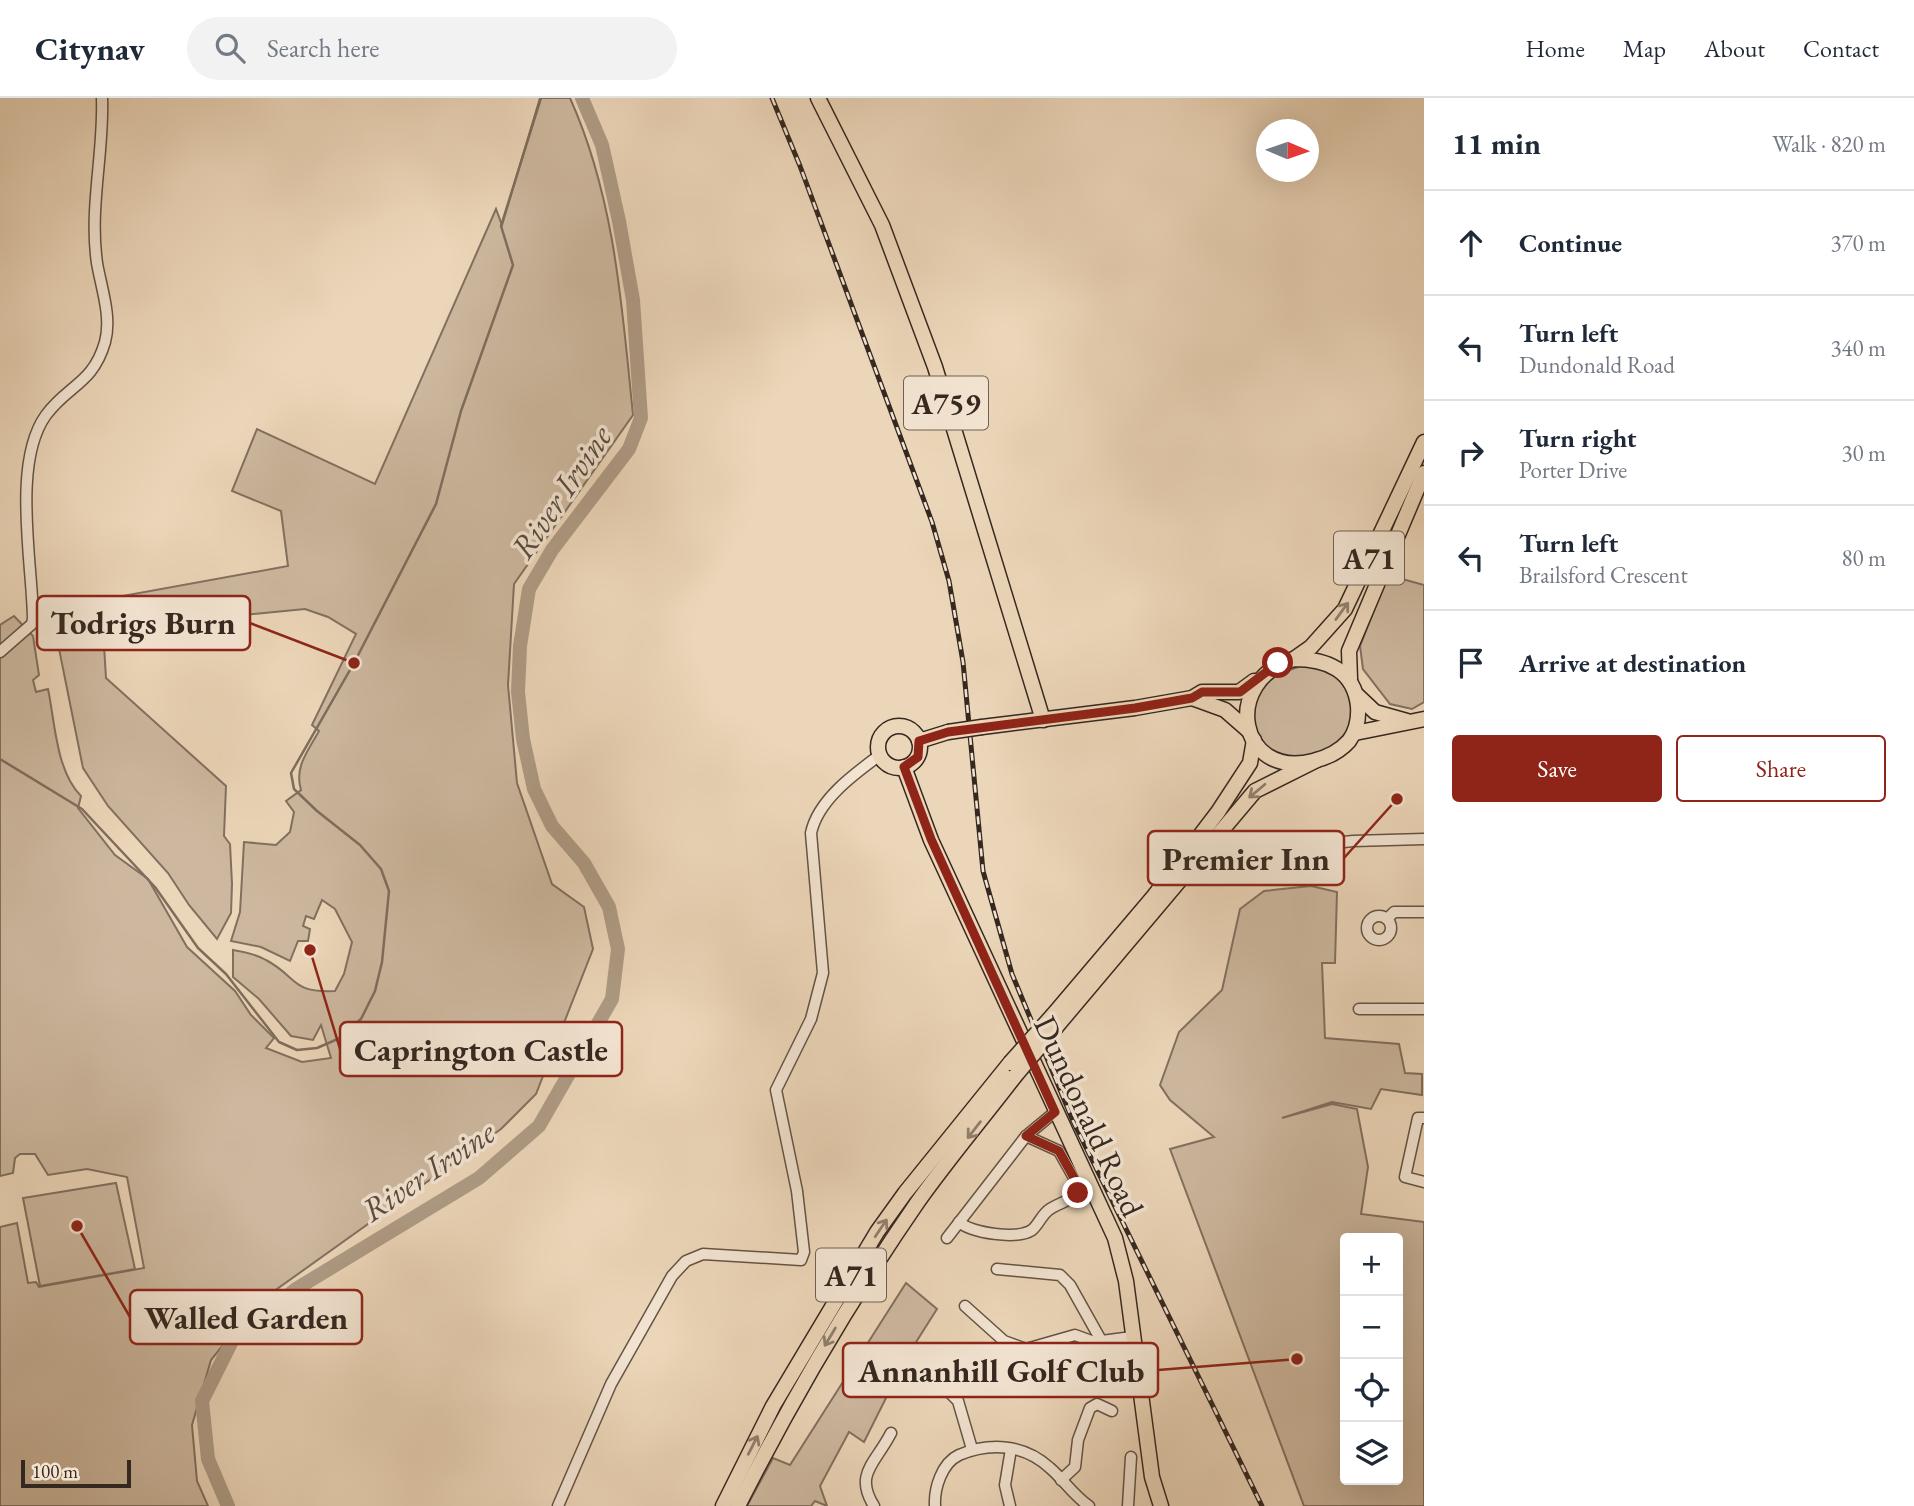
<!DOCTYPE html>
<meta charset="utf-8">
<style>
:root{--surface:#fff;--page:#f2f2f3;--text:#1f2937;--muted:#747a83;--line:#e0e1e3;--accent:#8f2418}
body{margin:0;font-family:"EB Garamond",serif;background:var(--page);color:var(--text)}
.controls{position:absolute;right:21px;bottom:21px;display:grid;overflow:hidden;border-radius:7px;box-shadow:0 7px 28px #0002}
.controls button{width:63px;height:63px;display:grid;place-items:center;padding:0;border:0;border-bottom:2px solid var(--line);background:var(--surface);color:var(--text);font:35px sans-serif}
.compass{position:absolute;left:1256px;top:21px;width:63px;height:63px;border-radius:50%;background:var(--surface);box-shadow:0 7px 28px #0002;rotate:92deg}
.scale{position:absolute;left:21px;bottom:18px;width:110px;box-sizing:border-box;padding-left:7px;border:4px solid #352820;border-top:0;font-size:19px;line-height:24px;white-space:nowrap;color:#352820;-webkit-text-stroke:5px #f3e4d2;paint-order:stroke}
.stop{position:absolute;width:21px;height:21px;margin:-16px;border:5px solid #8f2418;border-radius:50%;background:#fff}
.stop.end{background:#8f2418;border-color:#fff;box-shadow:0 2px 7px #0008}
.list{margin:0;padding:0;list-style:none}
h2{display:flex;justify-content:space-between;align-items:center;height:91px;margin:0;padding:0 28px;font-size:30px}
h2 small{font-size:23px;font-weight:400;color:var(--muted)}
.list li{display:grid;grid-template-columns:46px 1fr auto;gap:21px;align-items:center;box-sizing:border-box;height:105px;padding:0 28px;border-top:2px solid var(--line)}
.list b{display:block;font-size:26px;white-space:nowrap}
.list p{margin:0;font-size:23px;white-space:nowrap;color:var(--muted)}
.list em{font-size:23px;font-style:normal;color:var(--muted)}
.actions{display:flex;gap:14px;padding:21px 28px}
.actions a{flex:1;padding:16px 0;border:2px solid var(--accent);border-radius:7px;text-align:center;font-size:24px;color:var(--accent)}
.actions .main{background:var(--accent);color:#fff}
.icon{flex:none;width:38px;height:38px;fill:none;stroke:currentColor;stroke-width:2;stroke-linecap:round;stroke-linejoin:round}
.map{position:relative;flex:none;width:1424px;height:1408px;overflow:hidden}
header{display:flex;align-items:center;gap:42px;box-sizing:border-box;height:98px;padding:0 35px;background:var(--surface);border-bottom:2px solid var(--line)}
header strong{font-size:33px}
nav{display:flex;gap:38px;margin-inline-start:auto;font-size:24px}
.search{width:490px;height:63px;background:var(--page);display:flex;align-items:center;gap:18px;box-sizing:border-box;padding:0 24px;border-radius:38px;color:var(--muted);font-size:26px}
main{display:flex}
aside{flex:1;background:var(--surface)}
.map>svg:first-child{display:block}
.green{fill:#cdb89f;stroke:#817060;stroke-width:2;fill-rule:evenodd}
.lines{fill:none;stroke-linecap:round;stroke-linejoin:round}
.stream{stroke:#7e6d5d;stroke-width:2.5}
.river{stroke:#ae9b85;stroke-width:14}
.minor-casing{stroke:#635446;stroke-width:13}
.major-casing{stroke:#352820;stroke-width:17}
.minor{stroke:#f3e4d2;stroke-width:10}
.major{stroke:#ecd6b9;stroke-width:14}
.rail-casing{stroke:#352820;stroke-width:5}
.rail{stroke:#f3e4d2;stroke-width:2.5;stroke-dasharray:8;stroke-linecap:butt}
.major-bridge-casing{stroke:#352820;stroke-width:17;stroke-linecap:butt}
.major-bridge{stroke:#ecd6b9;stroke-width:14}
.oneway{stroke:#907f6c}
.route{stroke:#8f2418;stroke-width:9}
.labels{text-anchor:middle;dominant-baseline:central;stroke-width:7;stroke-linejoin:round;paint-order:stroke}
.shield{fill:#f3e4d2;stroke:#6e6055;stroke-width:2}
.shield-label{font-size:30px;font-weight:bold;fill:#352820}
.street-label{font-size:32px;fill:#352820;stroke:#f3e4d2}
.water-label{font-size:33px;font-style:italic;fill:#594a3e;stroke:#f3e4d2}
.leader{fill:none;stroke:#8f2418;stroke-width:2.5}
.callout-dot{fill:#8f2418;stroke:#f3e4d2;stroke-width:2.5}
.callout{fill:#f3e4d2;stroke:#8f2418;stroke-width:2.5}
.callout-label{font-size:33px;text-anchor:middle;font-weight:bold;fill:#352820}
</style>
<header>
<strong>Citynav</strong>
<div class="search"><svg class="icon" aria-label="search" viewBox="0 0 24 24"><circle cx="10" cy="10" r="6"/><path d="M15 15l6 6"/></svg>Search here</div>
<nav><a>Home</a><a>Map</a><a>About</a><a>Contact</a></nav>
</header>
<main>
<div class="map">
<svg width="1424" height="1408" viewBox="0 0 1424 1408">
<rect width="100%" height="100%" fill="#ecd6b9"/>
<filter id="stains"><feTurbulence type="fractalNoise" baseFrequency=".00286" numOctaves="4"/><feColorMatrix values="0 0 0 0 .2 0 0 0 0 .09 0 0 0 0 .02 0 0 0 .5 -.17"/></filter>
<radialGradient id="worn" r=".72"><stop offset=".6" stop-color="#630" stop-opacity="0"/><stop offset="1" stop-color="#630" stop-opacity=".3"/></radialGradient>
<g class="green">
<path d="M540,0H570C615,100 622,209 633,317L514,486L508,587L517,685L552,786L584,809L593,851L536,996L501,1031L256,1206L211,1262L192,1327L197,1383L208,1408H0V1129L17,1125L28,1185L36,1184L39,1189L144,1170L127,1079L87,1071L48,1077L35,1056H20L15,1060L13,1075L0,1078V527L14,518L33,538L39,577L33,582L36,594L48,591C55,624 56,673 81,698L78,710L115,757L148,781L187,849L235,893L251,917L274,940L266,950L302,964L331,960L321,927L313,942L291,938L259,901L233,879V852C245,854 256,856 266,862C298,879 290,895 335,893L344,876L352,844L335,811L322,802L314,821L306,818L303,828L310,831L308,843H298L290,863L261,849L231,843L240,814L244,744L276,747L290,734L294,714L286,703L301,692C294,669 308,653 319,633L312,627L356,536L328,519L305,511L103,531L106,580L226,688L224,738L230,746L232,786L231,815L217,841L189,807L168,775L108,708L83,670L51,511L288,468L281,413L232,393L257,331L375,386L496,111L502,127Z"/>
<path d="M1388,477L1424,487V604L1412,611L1390,606L1363,571L1360,548Z"/>
<path d="M1315,564C1322,568 1332,572 1338,577C1394,617 1299,699 1262,643C1255,632 1251,621 1254,608C1261,577 1288,572 1315,564Z"/>
<path d="M1311,788L1337,794L1335,865H1322L1325,940L1399,946L1405,975L1422,976V997L1381,991L1371,1011L1332,1004L1282,1020L1332,1006L1357,1011L1368,1069L1361,1116L1424,1124V1408H1304L1170,1051L1214,1039L1170,1002L1160,987L1179,934L1222,892L1240,811L1264,793ZM1345,1140H1398V1382H1345Z"/>
<path d="M116,1085L135,1171L40,1188L23,1100Z"/>
<path d="M906,1185L937,1211L911,1252L902,1250L888,1280V1296L864,1344L849,1334L820,1388L827,1408L815,1403L811,1408H747L773,1360L790,1367Z"/>
</g>
<g class="lines">
<path class="stream" d="M0,661L82,711L155,789L198,850L226,876L279,944L297,952L317,950L340,940L361,921L375,893L382,864L389,793L381,771L360,747L317,713L294,691L291,675L354,565L436,406L461,313L513,167L501,128L541,0"/>
<path class="river" d="M228,1408L208,1361L202,1303L232,1243L296,1191L479,1080L539,1028L612,901L618,851L609,809L584,765L552,728L534,691L523,641L518,594L520,548L529,491L552,452L629,351L641,320L633,202L619,123L602,47L582,0"/>
<g class="minor-casing">
<g id="minor">
<path d="M0,554L32,526L33,520C32,463 12,364 46,317C68,287 93,286 105,244C112,219 101,189 97,165C89,110 104,55 102,0"/>
<path d="M1232,756L1353,743L1424,741"/>
<circle cx="1379" cy="830" r="12"/>
<path d="M1387,821L1394,814H1424"/>
<path d="M1359,911H1424"/>
<path d="M1424,1020H1418L1405,1079L1424,1084"/>
<path d="M959,1124C972,1135 1017,1142 1032,1132C1039,1126 1042,1116 1050,1111C1059,1105 1070,1103 1078,1095V1087L1059,1053L1026,1038"/>
<path d="M947,1140L1026,1038L1055,1014"/>
<path d="M997,1171L1060,1177L1070,1187L1102,1244"/>
<path d="M965,1208L1004,1243L1026,1251L1075,1237L1094,1244L1132,1239"/>
<path d="M935,1254L926,1256L931,1276L958,1303L972,1351"/>
<path d="M1061,1382L1075,1369L1078,1342L1090,1310L1097,1306L1112,1313"/>
<path d="M558,1408L611,1286L672,1178L686,1163L703,1156L801,1162L804,1154L797,1093L776,992L811,921L823,875L811,735C818,702 854,676 880,657"/>
<path d="M874,1408C854,1376 875,1366 891,1335"/>
<path d="M935,1408C934,1390 942,1365 959,1357C990,1344 1024,1346 1050,1370C1064,1382 1073,1397 1089,1408"/>
<path d="M1010,1408L1005,1387L1011,1351"/>
<path d="M1128,1408L1131,1359"/>
</g>
</g>
<g class="major-casing">
<g id="major">
<path d="M818,0L882,127L935,269L1043,622"/>
<path d="M1294,561C1327,561 1354,572 1358,608C1359,621 1357,632 1349,643C1340,653 1326,660 1313,663C1238,682 1221,582 1294,561Z"/>
<path d="M1294,561L1311,549L1345,511L1424,344"/>
<path d="M1350,581L1349,553L1424,375"/>
<path d="M1357,597L1375,614L1407,623"/>
<path d="M1192,600L1225,612L1249,633"/>
<circle cx="899" cy="649" r="21"/>
<path d="M982,629L1135,610L1192,600L1202,594H1239L1254,583"/>
<path d="M1355,635L1424,621"/>
<path d="M919,643L948,634"/>
<path d="M904,669L931,742L1115,1140L1126,1183L1152,1379L1161,1408"/>
<path d="M1053,917L1154,798L1218,714L1250,665L1254,642"/>
<path d="M1057,928L1255,693L1317,662"/>
<path d="M723,1408L773,1308L877,1134L905,1095L1010,965"/>
<path d="M738,1408C791,1303 850,1202 917,1105C948,1061 983,1020 1015,978"/>
</g>
</g>
<use href="#minor" class="minor"/>
<use href="#major" class="major"/>
<g class="rail-casing">
<path id="rail" d="M772,0L800,68L932,424L949,483L963,564L983,773L1012,876L1073,1023L1262,1408"/>
</g>
<use href="#rail" class="rail"/>
<g class="major-bridge-casing">
<g id="major-bridge">
<path d="M948,634L982,629"/>
<path d="M1010,965L1053,917"/>
<path d="M1015,978L1057,928"/>
</g>
</g>
<use href="#major-bridge" class="major-bridge"/>
</g>
<defs><path id="oneway-shaft" d="M-6 0H5M1.5-3L5.5 0L1.5 3" fill="none" stroke-width="1.6" stroke-linecap="round" stroke-linejoin="round" transform="scale(1.75)"/></defs>
<g class="oneway">
<use href="#oneway-shaft" transform="translate(1342 513) rotate(-54)"/>
<use href="#oneway-shaft" transform="translate(1257 693) rotate(140)"/>
<use href="#oneway-shaft" transform="translate(974 1032) rotate(128)"/>
<use href="#oneway-shaft" transform="translate(881 1130) rotate(-56)"/>
<use href="#oneway-shaft" transform="translate(830 1239) rotate(121)"/>
<use href="#oneway-shaft" transform="translate(753 1347) rotate(-63)"/>
</g>
<g class="lines">
<path class="route" d="M1078,1095V1087L1059,1053L1026,1038L1055,1014L931,741L904,669L918,659L919,643L948,634L1135,610L1192,600L1202,594H1240L1278,565"/>
</g>
<g class="labels">
<g class="shield">
<rect x="904" y="278.5" width="84" height="53" rx="5"/>
<rect x="1334" y="433.5" width="70" height="53" rx="5"/>
<rect x="816" y="1150.5" width="70" height="53" rx="5"/>
</g>
<g class="shield-label">
<text x="946" y="305">A759</text>
<text x="1369" y="460">A71</text>
<text x="851" y="1177">A71</text>
</g>
<g class="street-label">
<text transform="translate(1089 1018) rotate(65)">Dundonald Road</text>
</g>
<g class="water-label">
<text transform="translate(561 394) rotate(-56)">River Irvine</text>
<text transform="translate(428 1073) rotate(-34)">River Irvine</text>
</g>
</g>
<path class="leader" d="M354 565L250 525M1397 701L1344 760M310 852L340 951M77 1128L130 1219M1297 1261L1158 1272"/>
<g class="callout-dot">
<circle cx="354" cy="565" r="7"/>
<circle cx="1397" cy="701" r="7"/>
<circle cx="310" cy="852" r="7"/>
<circle cx="77" cy="1128" r="7"/>
<circle cx="1297" cy="1261" r="7"/>
</g>
<g class="callout">
<rect x="37" y="498" width="213" height="54" rx="7"/>
<rect x="1148" y="733" width="196" height="54" rx="7"/>
<rect x="340" y="924" width="282" height="54" rx="7"/>
<rect x="130" y="1192" width="232" height="54" rx="7"/>
<rect x="843" y="1245" width="315" height="54" rx="7"/>
</g>
<g class="callout-label">
<text x="143" y="536">Todrigs Burn</text>
<text x="1246" y="772">Premier Inn</text>
<text x="481" y="963">Caprington Castle</text>
<text x="246" y="1231">Walled Garden</text>
<text x="1001" y="1284">Annanhill Golf Club</text>
</g>
<rect width="100%" height="100%" filter="url(#stains)"/>
<rect width="100%" height="100%" fill="url(#worn)"/>
</svg>
<div class="controls">
<button>+</button>
<button>−</button>
<button><svg class="icon" aria-label="locate" viewBox="0 0 24 24"><circle cx="12" cy="12" r="6"/><path d="M12 2v4M12 18v4M2 12h4M18 12h4"/></svg></button>
<button><svg class="icon" aria-label="layers" viewBox="0 0 24 24"><path d="M12 4l9 5-9 5-9-5zM3 14l9 5 9-5"/></svg></button>
</div>
<svg class="compass" viewBox="-18 -18 36 36"><path d="M0-13l5 13h-10z" fill="#e53935"/><path d="M0 13l5-13h-10z" fill="#747a83"/></svg>
<div class="scale">100 m</div>
<div class="stop" style="left:1278px;top:565px"></div>
<div class="stop end" style="left:1078px;top:1095px"></div>
</div>
<aside>
<h2>11 min<small>Walk · 820 m</small></h2>
<ul class="list">
<li><svg class="icon" aria-label="ahead" viewBox="0 0 24 24"><path d="M12 20V5M6 11l6-6 6 6"/></svg><div><b>Continue</b></div><em>370 m</em></li>
<li><svg class="icon" aria-label="left" viewBox="0 0 24 24"><path d="M17 20v-9H6M10 6l-5 5 5 5"/></svg><div><b>Turn left</b><p>Dundonald Road</p></div><em>340 m</em></li>
<li><svg class="icon" aria-label="right" viewBox="0 0 24 24"><path d="M7 20v-9h11M14 6l5 5-5 5"/></svg><div><b>Turn right</b><p>Porter Drive</p></div><em>30 m</em></li>
<li><svg class="icon" aria-label="left" viewBox="0 0 24 24"><path d="M17 20v-9H6M10 6l-5 5 5 5"/></svg><div><b>Turn left</b><p>Brailsford Crescent</p></div><em>80 m</em></li>
<li><svg class="icon" aria-label="arrive" viewBox="0 0 24 24"><path d="M6 21V4h12l-3 4 3 4H6"/></svg><div><b>Arrive at destination</b></div></li>
</ul>
<div class="actions"><a class="main">Save</a><a>Share</a></div>
</aside>
</main>
